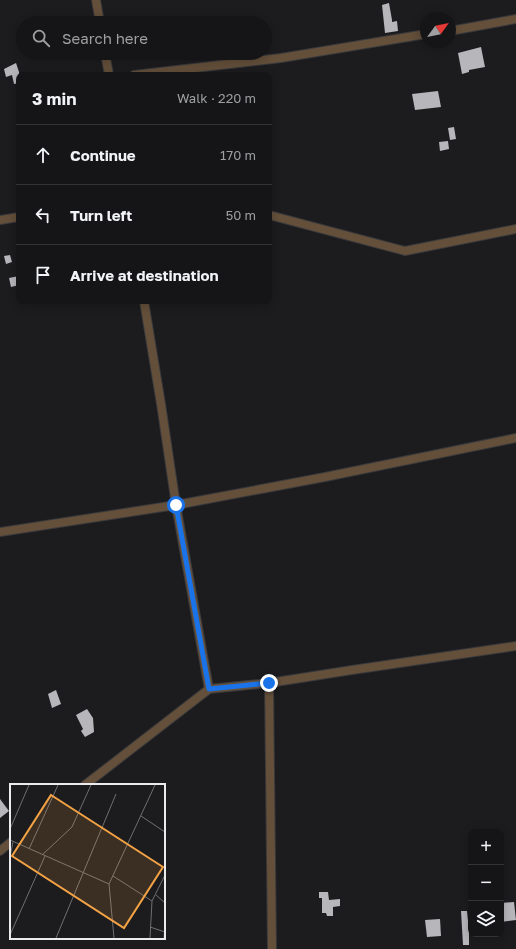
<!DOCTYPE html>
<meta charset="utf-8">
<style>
:root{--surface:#151517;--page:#222224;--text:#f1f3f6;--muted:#9d9fa1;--line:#343436}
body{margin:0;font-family:"Golos Text",sans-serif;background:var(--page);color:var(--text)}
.controls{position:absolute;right:12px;bottom:12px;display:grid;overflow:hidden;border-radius:8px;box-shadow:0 2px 10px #0003}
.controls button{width:36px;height:36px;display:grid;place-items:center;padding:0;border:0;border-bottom:1px solid var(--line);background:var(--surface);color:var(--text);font:20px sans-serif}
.compass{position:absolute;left:420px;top:12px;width:36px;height:36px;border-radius:50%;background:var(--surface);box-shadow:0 2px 10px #0003;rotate:57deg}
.stop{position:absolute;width:12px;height:12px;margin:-9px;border:3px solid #1a73e8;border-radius:50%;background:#fff}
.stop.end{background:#1a73e8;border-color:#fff;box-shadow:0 1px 4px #0008}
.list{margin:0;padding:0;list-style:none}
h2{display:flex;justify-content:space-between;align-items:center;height:52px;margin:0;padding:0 16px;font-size:17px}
h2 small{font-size:13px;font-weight:400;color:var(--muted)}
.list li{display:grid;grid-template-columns:26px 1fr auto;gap:12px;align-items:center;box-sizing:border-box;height:60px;padding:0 16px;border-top:1px solid var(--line)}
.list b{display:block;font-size:15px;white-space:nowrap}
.list em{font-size:13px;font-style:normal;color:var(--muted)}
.icon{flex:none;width:22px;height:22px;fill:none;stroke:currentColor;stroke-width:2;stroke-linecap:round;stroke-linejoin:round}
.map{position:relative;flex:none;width:516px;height:949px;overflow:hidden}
.search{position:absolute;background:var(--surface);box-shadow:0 2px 10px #0003;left:16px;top:16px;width:256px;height:44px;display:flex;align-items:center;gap:10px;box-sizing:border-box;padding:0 14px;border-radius:22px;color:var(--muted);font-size:15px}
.panel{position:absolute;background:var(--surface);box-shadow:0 2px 10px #0003;left:16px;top:72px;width:256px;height:232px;border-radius:8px}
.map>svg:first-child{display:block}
.building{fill:#b7b6bb}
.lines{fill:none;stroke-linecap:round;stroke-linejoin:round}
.minor-casing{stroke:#39393c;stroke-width:10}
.minor{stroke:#634f3a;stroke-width:8}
.route{stroke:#1a73e8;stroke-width:5}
.inset-road{fill:none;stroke:#6f6f72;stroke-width:1}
.view{fill:#f4a344;fill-opacity:0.15;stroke:#f4a344;stroke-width:2}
.inset-edge{fill:none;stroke:#ececef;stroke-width:2}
</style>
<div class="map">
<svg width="516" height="949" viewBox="0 0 516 949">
<rect width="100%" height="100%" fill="#1c1c1f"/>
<g class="building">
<path d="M389,3L392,20V22L397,21L398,31L385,33L382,5Z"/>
<path d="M481,47L485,67L469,70V72L462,74L458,53Z"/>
<path d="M16,63L19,72V83L14,84L12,75L6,77L4,69Z"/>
<path d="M438,91L441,107L415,110L412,94Z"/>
<path d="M454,127L456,139L450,140L448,128Z"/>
<path d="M448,141L449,149L440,151L439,142Z"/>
<path d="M10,255L12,262L6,264L4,256Z"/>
<path d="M19,276V285L11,287L9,278Z"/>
<path d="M56,690L61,704L52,708L48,694Z"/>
<path d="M87,709L93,718L94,732L85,737L81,731L83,729L76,715Z"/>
<path d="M0,799L9,811L0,818Z"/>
<path d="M319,892H328L329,900L340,899V906L333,907V916H327L326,913H322V898H319Z"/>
<path d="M514,902L516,920L501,922V903Z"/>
<path d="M461,911H467L468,921H471V932H469V945H463Z"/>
<path d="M440,919L441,936L427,937L425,920Z"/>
</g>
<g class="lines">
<g class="minor-casing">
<g id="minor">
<path d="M96,0L100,23"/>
<path d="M450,31L516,19"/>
<path d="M105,53L109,75"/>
<path d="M134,75L281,58L426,34"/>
<path d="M269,215L405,251L516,229"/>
<path d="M0,220L19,217"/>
<path d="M144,301L161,404L176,505L209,689"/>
<path d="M0,532L176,505L325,477L516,438"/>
<path d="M269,683L272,949"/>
<path d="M85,785L209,689L269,683L352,670L516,646"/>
<path d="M0,851L11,842"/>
</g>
</g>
<use href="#minor" class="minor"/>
</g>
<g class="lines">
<path class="route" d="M176,505L209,689L269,683"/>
</g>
<g transform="translate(10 784)">
<rect width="155" height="155" fill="#1c1c1f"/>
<path class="inset-road" d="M131,32L155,48M0,45L19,1M0,56L99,100M19,65L48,1M32,71L62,43L81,1M0,73L3,58M103,92L142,117M146,111L155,119M140,143L155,148M0,151L35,72M46,154L106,10M104,154L99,100L145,1M140,154L142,117L155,91M154,154L155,142"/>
<path class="view" d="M41,11L153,83L114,144L2,72Z"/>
<rect width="155" height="155" class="inset-edge"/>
</g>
</svg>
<div class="controls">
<button>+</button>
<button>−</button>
<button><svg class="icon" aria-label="layers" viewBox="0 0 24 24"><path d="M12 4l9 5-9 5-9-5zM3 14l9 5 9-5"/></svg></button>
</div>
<svg class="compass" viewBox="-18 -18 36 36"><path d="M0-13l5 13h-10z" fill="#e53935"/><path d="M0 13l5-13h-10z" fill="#9d9fa1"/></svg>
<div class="stop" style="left:176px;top:505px"></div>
<div class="stop end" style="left:269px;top:683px"></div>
<div class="search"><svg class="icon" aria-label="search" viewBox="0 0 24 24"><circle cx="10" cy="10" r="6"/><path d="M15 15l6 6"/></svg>Search here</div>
<section class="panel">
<h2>3 min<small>Walk · 220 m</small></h2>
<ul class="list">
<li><svg class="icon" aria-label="ahead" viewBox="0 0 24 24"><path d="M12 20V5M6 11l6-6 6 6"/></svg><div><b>Continue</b></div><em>170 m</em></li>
<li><svg class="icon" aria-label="left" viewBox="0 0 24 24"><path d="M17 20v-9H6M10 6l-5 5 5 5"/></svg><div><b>Turn left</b></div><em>50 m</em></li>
<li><svg class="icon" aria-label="arrive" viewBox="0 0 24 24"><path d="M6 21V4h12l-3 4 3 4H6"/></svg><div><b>Arrive at destination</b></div></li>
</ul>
</section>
</div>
